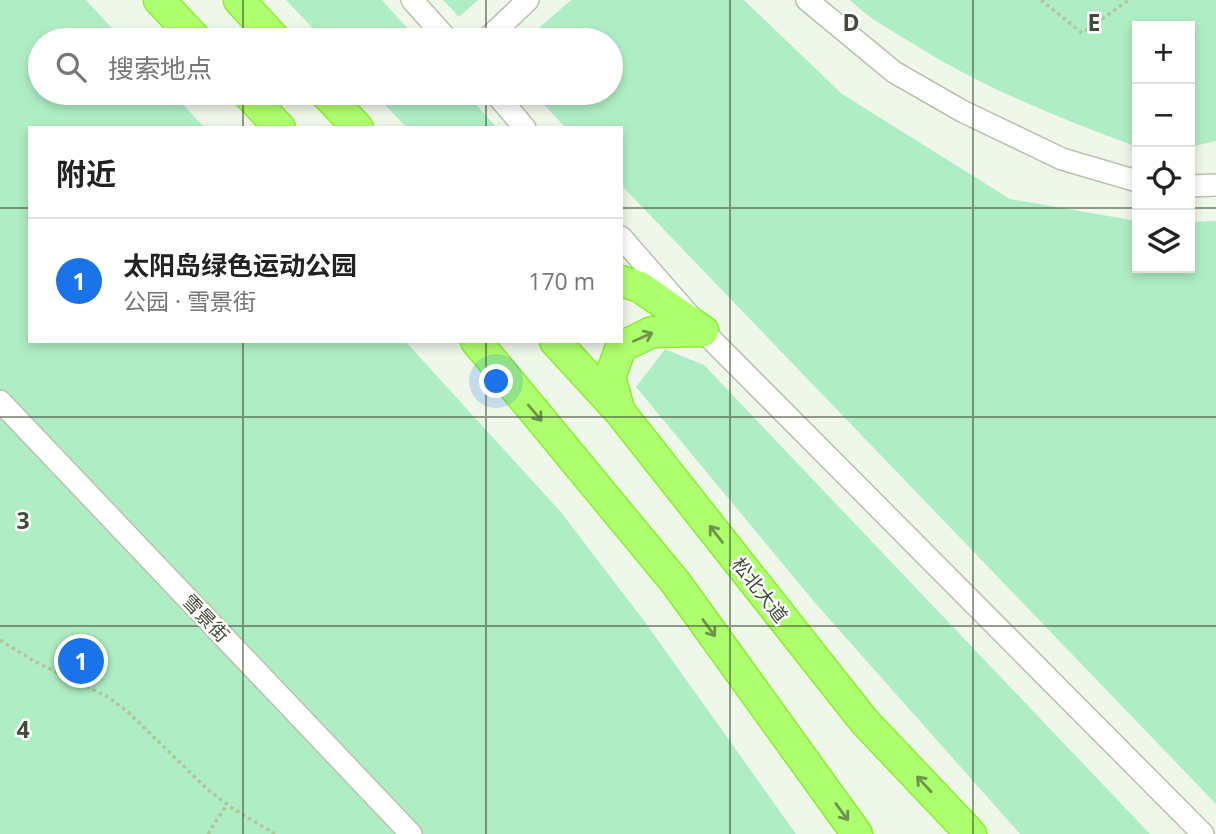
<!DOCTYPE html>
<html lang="zh">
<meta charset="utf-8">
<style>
:root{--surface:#fff;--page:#f2f2f2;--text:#222;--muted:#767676;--line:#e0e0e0;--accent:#1a73e8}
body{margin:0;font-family:"Open Sans","Noto Sans SC",sans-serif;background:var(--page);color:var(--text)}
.controls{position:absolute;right:21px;top:21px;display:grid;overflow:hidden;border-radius:0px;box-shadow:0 4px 10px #0003}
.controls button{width:63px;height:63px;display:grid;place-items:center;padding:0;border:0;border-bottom:2px solid var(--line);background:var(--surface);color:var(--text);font:35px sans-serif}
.you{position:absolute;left:497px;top:382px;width:24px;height:24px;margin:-18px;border:5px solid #fff;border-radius:50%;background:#1a73e8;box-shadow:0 0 0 10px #1a73e833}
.badge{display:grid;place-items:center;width:46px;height:46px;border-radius:50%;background:var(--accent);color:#fff;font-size:23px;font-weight:700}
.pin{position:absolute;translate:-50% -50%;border:4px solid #fff;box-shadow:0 2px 7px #0006}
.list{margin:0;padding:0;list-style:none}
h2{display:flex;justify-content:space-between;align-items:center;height:91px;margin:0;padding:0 28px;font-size:30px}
h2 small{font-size:23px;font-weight:400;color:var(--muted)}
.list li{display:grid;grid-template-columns:46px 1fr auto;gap:21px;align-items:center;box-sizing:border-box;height:126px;padding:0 28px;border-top:2px solid var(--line)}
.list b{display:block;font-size:26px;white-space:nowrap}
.list p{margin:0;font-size:23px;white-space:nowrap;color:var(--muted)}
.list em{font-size:23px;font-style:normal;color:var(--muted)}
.icon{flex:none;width:38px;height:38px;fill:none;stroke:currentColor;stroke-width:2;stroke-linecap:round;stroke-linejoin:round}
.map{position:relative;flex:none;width:1216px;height:834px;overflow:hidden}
.search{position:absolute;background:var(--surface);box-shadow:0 4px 10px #0003;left:28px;top:28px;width:595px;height:77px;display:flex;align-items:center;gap:18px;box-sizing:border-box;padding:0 24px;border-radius:38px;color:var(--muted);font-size:26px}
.panel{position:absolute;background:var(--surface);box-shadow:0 4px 10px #0003;left:28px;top:126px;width:595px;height:217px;border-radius:0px}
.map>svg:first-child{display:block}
.green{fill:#afeec5}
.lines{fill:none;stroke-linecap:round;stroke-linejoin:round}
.minor-casing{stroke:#b7c3ab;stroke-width:24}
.highway-casing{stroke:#89ee2d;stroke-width:33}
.path{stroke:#afc79b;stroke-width:3.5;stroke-dasharray:3.5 3.5;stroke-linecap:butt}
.minor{stroke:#fff;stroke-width:21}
.highway{stroke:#aeff6d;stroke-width:30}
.oneway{stroke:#6d944d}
.grid{fill:none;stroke:#424c37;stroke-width:2;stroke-opacity:0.55}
.labels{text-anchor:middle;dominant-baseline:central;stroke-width:5;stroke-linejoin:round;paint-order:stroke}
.street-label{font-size:19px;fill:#424c37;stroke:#fff}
.grid-label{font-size:23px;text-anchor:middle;font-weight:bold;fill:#424c37;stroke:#fff;stroke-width:5;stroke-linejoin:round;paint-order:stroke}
</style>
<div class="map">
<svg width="1216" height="834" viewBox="0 0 1216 834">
<rect width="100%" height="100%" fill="#eff7ea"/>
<g class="green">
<path d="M0,0H86L123,40H40V93H172L205,128H30V341H405L560,511L645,622L796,834H0Z"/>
<path d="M286,0H382L418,40H324Z"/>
<path d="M443,0H478L459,17Z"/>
<path d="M571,0H744L842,94L1010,199L1137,221V268H1190V222L1216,221V804L621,185V128H566L533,93H611V40H525Z"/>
<path d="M850,0H1216V141L1190,147V26H1137V147C1058,118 979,86 907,40C887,28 867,17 850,0Z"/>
<path d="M374,93H466L497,128H407Z"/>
<path d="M665,349L704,365L1150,834H1020L816,604L636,387Z"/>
</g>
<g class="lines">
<g class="minor-casing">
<g id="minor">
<path d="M412,0L448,40"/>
<path d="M807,0L894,72L962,111L1062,159L1137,181"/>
<path d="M486,40L528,0"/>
<path d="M495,93L525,128"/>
<path d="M1190,186L1216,185"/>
<path d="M621,237L703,331L1203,834"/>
<path d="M0,401L411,834"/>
</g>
</g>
<g class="highway-casing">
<g id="highway">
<path d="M159,0L197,40"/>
<path d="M239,0L276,40"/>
<path d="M247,93L280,128"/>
<path d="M325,93L358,128"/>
<path d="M621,281L640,287L703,331"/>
<path d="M476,341L676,583L857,834"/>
<path d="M555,341L620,412L864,721L971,834"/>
<path d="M619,409L610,377L621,347L652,332L703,331"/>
</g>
</g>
<g class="path">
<path d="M1041,0L1082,33L1129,0"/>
<path d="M0,640L34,661L108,697L127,711L207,789L232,808L275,834"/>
<path d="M208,834L227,804"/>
</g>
<use href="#minor" class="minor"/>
<use href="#highway" class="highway"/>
</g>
<defs><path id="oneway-shaft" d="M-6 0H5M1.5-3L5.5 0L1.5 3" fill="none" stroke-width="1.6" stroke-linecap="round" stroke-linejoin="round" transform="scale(1.75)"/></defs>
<g class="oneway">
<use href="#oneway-shaft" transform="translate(643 337) rotate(-24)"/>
<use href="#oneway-shaft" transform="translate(535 413) rotate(50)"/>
<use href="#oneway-shaft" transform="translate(716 534) rotate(-128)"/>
<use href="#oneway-shaft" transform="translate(709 628) rotate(54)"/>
<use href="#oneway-shaft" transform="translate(924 784) rotate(-133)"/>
<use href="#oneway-shaft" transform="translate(842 812) rotate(54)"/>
</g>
<path class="grid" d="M243,0V40M486,0V40M730,0V834M973,0V834M243,93V128M486,93V128M0,208H30M621,208H1137M1190,208H1216M243,341V834M486,341V834M0,417H1216M0,626H1216"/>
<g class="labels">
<g class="street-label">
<text transform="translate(760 590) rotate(52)">松北大道</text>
<text transform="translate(206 618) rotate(46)">雪景街</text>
</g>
</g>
<g class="grid-label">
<text x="851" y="31">D</text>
<text x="1094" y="31">E</text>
<text x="23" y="529">3</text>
<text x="23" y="738">4</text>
</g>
</svg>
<div class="controls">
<button>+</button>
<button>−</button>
<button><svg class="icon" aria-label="locate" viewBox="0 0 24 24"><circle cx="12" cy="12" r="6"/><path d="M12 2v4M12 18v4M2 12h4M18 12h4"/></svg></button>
<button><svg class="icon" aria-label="layers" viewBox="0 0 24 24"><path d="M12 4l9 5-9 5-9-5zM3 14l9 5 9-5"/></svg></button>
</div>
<div class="you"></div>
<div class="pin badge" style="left:81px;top:661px">1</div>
<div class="search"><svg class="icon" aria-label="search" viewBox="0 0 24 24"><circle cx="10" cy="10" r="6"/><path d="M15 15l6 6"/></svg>搜索地点</div>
<section class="panel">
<h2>附近<small></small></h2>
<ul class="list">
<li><span class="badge">1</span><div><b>太阳岛绿色运动公园</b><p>公园 · 雪景街</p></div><em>170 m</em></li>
</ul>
</section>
</div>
